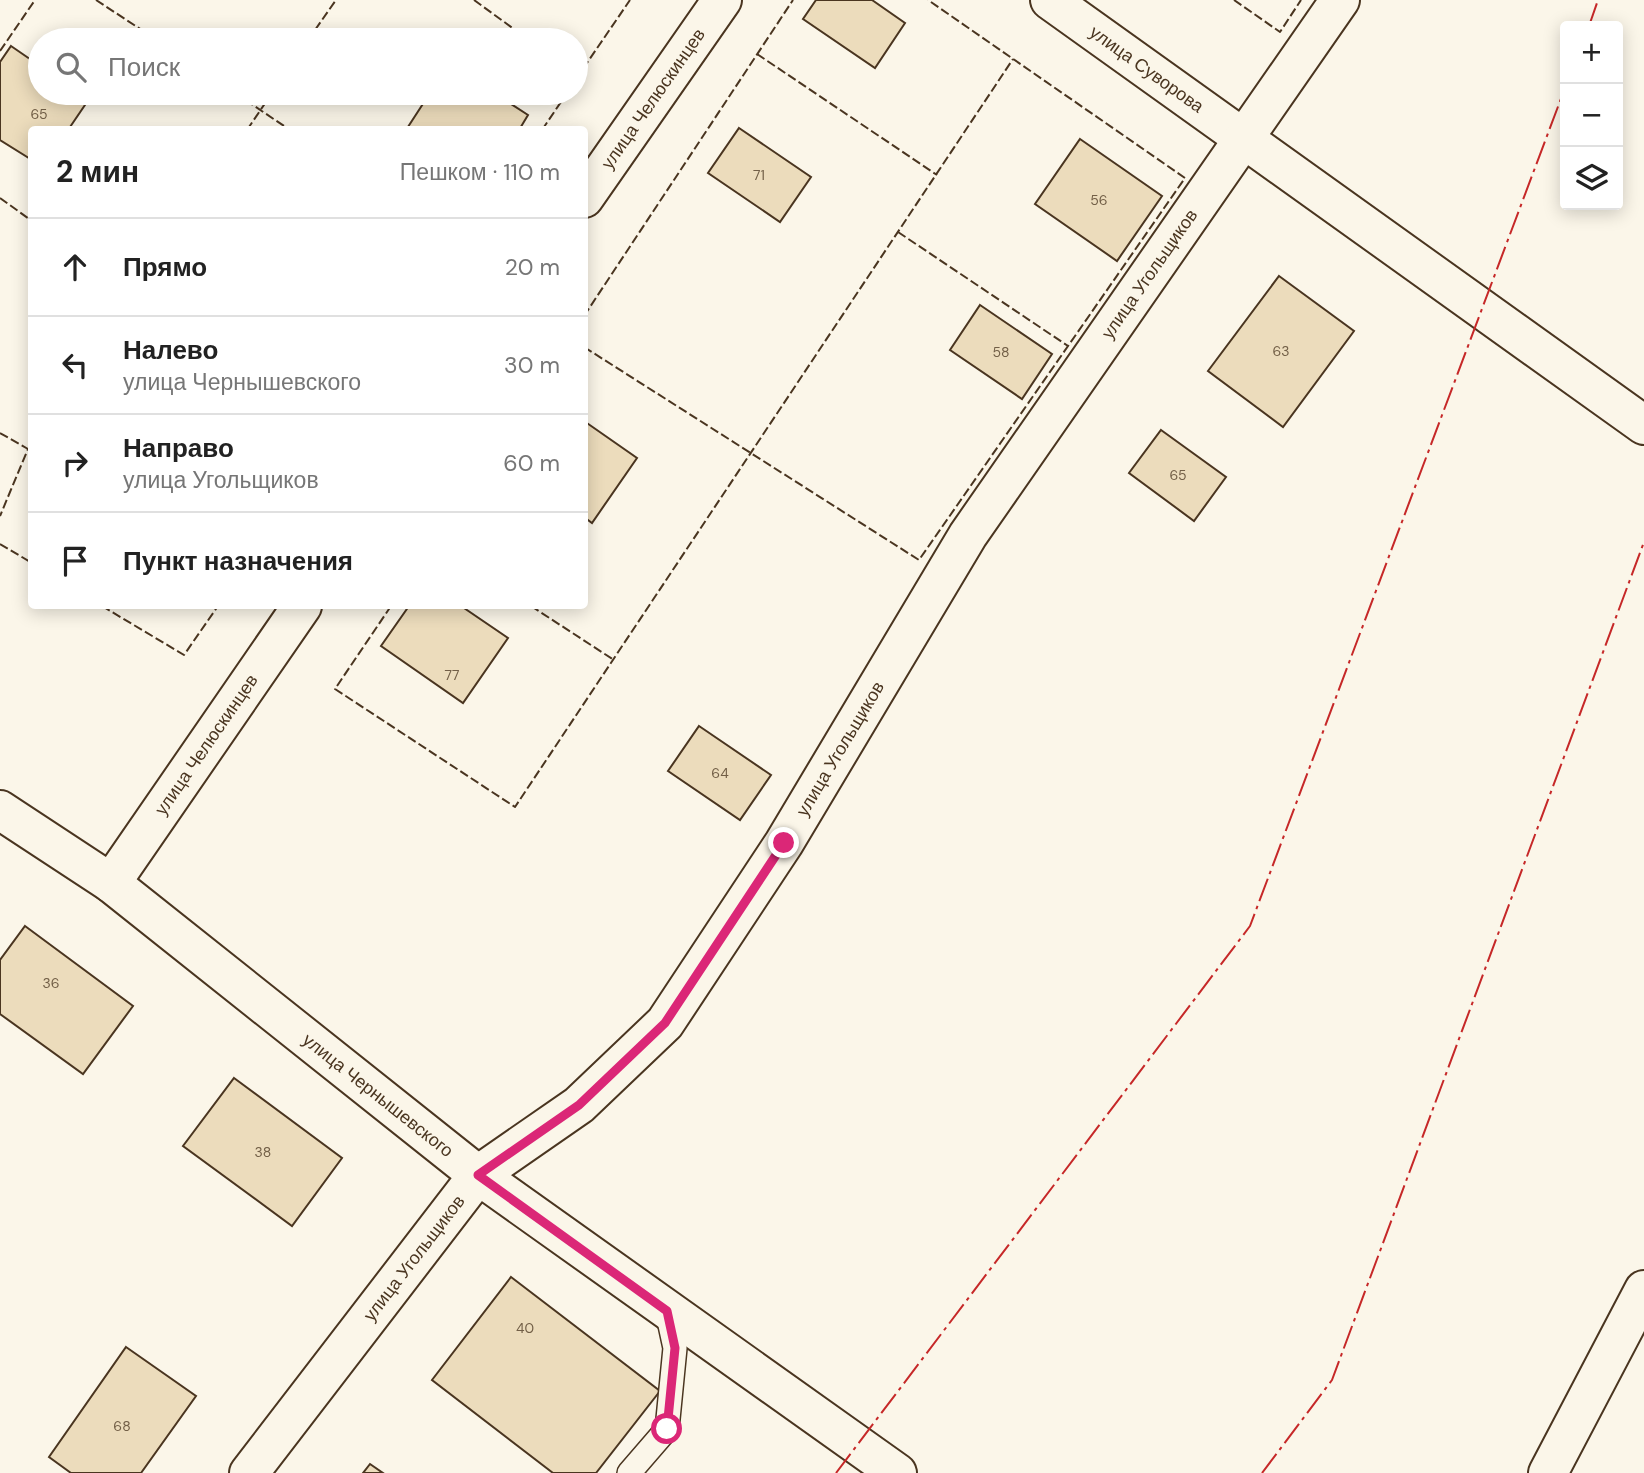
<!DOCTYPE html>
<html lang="ru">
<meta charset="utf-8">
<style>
:root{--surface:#fff;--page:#f2f2f2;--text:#222;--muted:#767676;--line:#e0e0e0}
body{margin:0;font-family:"DM Sans",sans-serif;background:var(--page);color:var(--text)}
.controls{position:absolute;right:21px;top:21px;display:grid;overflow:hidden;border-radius:7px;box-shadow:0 4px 18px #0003}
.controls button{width:63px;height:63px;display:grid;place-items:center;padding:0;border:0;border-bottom:2px solid var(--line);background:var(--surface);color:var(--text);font:35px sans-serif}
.stop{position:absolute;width:21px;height:21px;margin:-16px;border:5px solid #db2777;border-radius:50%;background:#fff}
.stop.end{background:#db2777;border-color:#fff;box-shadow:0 2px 7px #0008}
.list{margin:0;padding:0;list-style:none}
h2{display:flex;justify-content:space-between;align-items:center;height:91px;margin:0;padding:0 28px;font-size:30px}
h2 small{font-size:23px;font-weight:400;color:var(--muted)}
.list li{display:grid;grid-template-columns:46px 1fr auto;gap:21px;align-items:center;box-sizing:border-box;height:98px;padding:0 28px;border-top:2px solid var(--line)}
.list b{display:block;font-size:26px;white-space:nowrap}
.list p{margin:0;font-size:23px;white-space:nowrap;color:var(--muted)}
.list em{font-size:23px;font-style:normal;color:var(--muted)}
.icon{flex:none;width:38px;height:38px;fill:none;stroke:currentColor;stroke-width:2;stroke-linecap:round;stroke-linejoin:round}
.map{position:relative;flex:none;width:1644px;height:1473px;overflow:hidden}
.search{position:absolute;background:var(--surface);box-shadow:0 4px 18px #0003;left:28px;top:28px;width:560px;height:77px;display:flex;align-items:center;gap:18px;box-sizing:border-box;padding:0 24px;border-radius:38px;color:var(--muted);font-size:26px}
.panel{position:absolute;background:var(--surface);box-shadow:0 4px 18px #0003;left:28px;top:126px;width:560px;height:483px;border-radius:7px}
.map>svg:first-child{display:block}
.building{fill:#ecdcbc;stroke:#4a3520;stroke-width:2}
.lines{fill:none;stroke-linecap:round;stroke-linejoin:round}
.service-casing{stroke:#4a3520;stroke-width:26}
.minor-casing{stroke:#4a3520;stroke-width:42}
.service{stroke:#fbf6e9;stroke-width:23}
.minor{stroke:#fbf6e9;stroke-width:38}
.fence{stroke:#4a3520;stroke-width:2;stroke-dasharray:9 3.5;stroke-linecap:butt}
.power{stroke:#c62828;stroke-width:2;stroke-dasharray:24 5 3.5 5;stroke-linecap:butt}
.route{stroke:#db2777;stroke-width:9}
.labels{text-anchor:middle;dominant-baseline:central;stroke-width:5;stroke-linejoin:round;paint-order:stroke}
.number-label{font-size:14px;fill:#725f47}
.street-label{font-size:18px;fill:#4a3520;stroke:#fbf6e9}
</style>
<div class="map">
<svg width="1644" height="1473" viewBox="0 0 1644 1473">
<rect width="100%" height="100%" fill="#fbf6e9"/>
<g class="building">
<path d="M816,0H872L905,23L875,68L803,19Z"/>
<path d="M11,46L40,66V93H80L89,99L68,130H32V160L0,140V62Z"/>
<path d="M430,93H494L528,115L519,130H406Z"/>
<path d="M739,128L811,177L780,222L708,173Z"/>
<path d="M1080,139L1162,196L1117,261L1035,204Z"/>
<path d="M1279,276L1354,331L1283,427L1208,371Z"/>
<path d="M980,305L1052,354L1022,399L950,350Z"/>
<path d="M584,421L637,458L592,523L584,517Z"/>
<path d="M1161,430L1226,477L1194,521L1129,473Z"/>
<path d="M409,606H461L508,638L463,703L381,646Z"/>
<path d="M699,726L771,775L740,820L668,771Z"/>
<path d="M25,926L133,1006L83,1074L0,1014V960Z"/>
<path d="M234,1078L342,1158L292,1226L183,1146Z"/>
<path d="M511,1277L660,1391L596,1473H553L432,1380Z"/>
<path d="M126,1347L196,1396L141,1473H71L49,1457Z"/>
<path d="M370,1464L383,1473H363Z"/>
</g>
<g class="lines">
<g class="service-casing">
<path id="service" d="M629,1473L667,1429L675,1348L667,1311"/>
</g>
<g class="minor-casing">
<g id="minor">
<path id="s1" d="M1050,0L1644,425"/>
<path id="s2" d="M584,198L722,0"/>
<path id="s3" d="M0,810L111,883L478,1175L897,1473"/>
<path id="s4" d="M111,883L302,606"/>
<path id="s5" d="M249,1473L478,1175L579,1105L665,1023L784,843L968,535L1340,0"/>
<path d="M1548,1473L1644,1290"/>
</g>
</g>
<use href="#service" class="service"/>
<use href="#minor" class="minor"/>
<g class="fence">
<path d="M96,0L157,40"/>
<path d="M474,0L529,40"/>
<path d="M1234,0L1280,32L1301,0"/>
<path d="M308,40L336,0"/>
<path d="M0,51L35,0"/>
<path d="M757,54L937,175"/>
<path d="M576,79L630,0"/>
<path d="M235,93L290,130"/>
<path d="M247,130L272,93"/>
<path d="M542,130L567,93"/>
<path d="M0,198L32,221"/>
<path d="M898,232L1068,346"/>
<path d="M584,316L793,0"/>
<path d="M584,347L919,560L1185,178L928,0"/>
<path d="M0,433L28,449L0,516"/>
<path d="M0,544L32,563"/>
<path d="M102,606L184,655L218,606"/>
<path d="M391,606L335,689L515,807L1013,59"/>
<path d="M531,606L614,660"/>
</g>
<g class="power">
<path d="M1589,26L1598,0"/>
<path d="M836,1473L1250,926L1565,88"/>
<path d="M1262,1473L1332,1380L1644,542"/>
</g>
</g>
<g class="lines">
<path class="route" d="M667,1429L675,1348L667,1311L478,1175L579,1105L665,1023L784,843"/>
</g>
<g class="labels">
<g class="number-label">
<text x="39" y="114">65</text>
<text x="759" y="175">71</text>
<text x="1099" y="200">56</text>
<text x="1281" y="351">63</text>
<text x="1001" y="352">58</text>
<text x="1178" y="475">65</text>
<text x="452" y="675">77</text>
<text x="720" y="773">64</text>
<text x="51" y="983">36</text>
<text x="263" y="1152">38</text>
<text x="525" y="1328">40</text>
<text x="122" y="1426">68</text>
</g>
<g class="street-label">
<text stroke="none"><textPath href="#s1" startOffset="119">улица Суворова</textPath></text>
<text stroke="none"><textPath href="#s2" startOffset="121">улица Челюскинцев</textPath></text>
<text stroke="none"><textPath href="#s5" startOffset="1510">улица Угольщиков</textPath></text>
<text stroke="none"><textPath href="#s4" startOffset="168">улица Челюскинцев</textPath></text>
<text stroke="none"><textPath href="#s5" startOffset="943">улица Угольщиков</textPath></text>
<text stroke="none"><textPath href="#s3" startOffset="474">улица Чернышевского</textPath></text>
<text stroke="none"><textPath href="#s5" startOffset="271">улица Угольщиков</textPath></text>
</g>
</g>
</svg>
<div class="controls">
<button>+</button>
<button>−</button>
<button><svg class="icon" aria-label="layers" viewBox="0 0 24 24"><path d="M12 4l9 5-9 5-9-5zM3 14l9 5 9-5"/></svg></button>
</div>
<div class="stop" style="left:667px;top:1429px"></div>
<div class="stop end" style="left:784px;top:843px"></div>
<div class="search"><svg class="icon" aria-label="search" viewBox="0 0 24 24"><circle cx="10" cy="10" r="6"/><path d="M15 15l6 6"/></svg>Поиск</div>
<section class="panel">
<h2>2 мин<small>Пешком · 110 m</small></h2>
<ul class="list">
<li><svg class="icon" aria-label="ahead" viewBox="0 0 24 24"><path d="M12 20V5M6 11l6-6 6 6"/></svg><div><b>Прямо</b></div><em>20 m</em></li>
<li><svg class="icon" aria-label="left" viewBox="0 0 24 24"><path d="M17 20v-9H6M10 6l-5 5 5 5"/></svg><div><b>Налево</b><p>улица Чернышевского</p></div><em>30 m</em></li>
<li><svg class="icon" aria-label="right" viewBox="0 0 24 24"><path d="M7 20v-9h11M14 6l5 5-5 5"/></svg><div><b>Направо</b><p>улица Угольщиков</p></div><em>60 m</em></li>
<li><svg class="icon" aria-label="arrive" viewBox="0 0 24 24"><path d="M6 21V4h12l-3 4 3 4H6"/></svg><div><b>Пункт назначения</b></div></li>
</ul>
</section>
</div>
